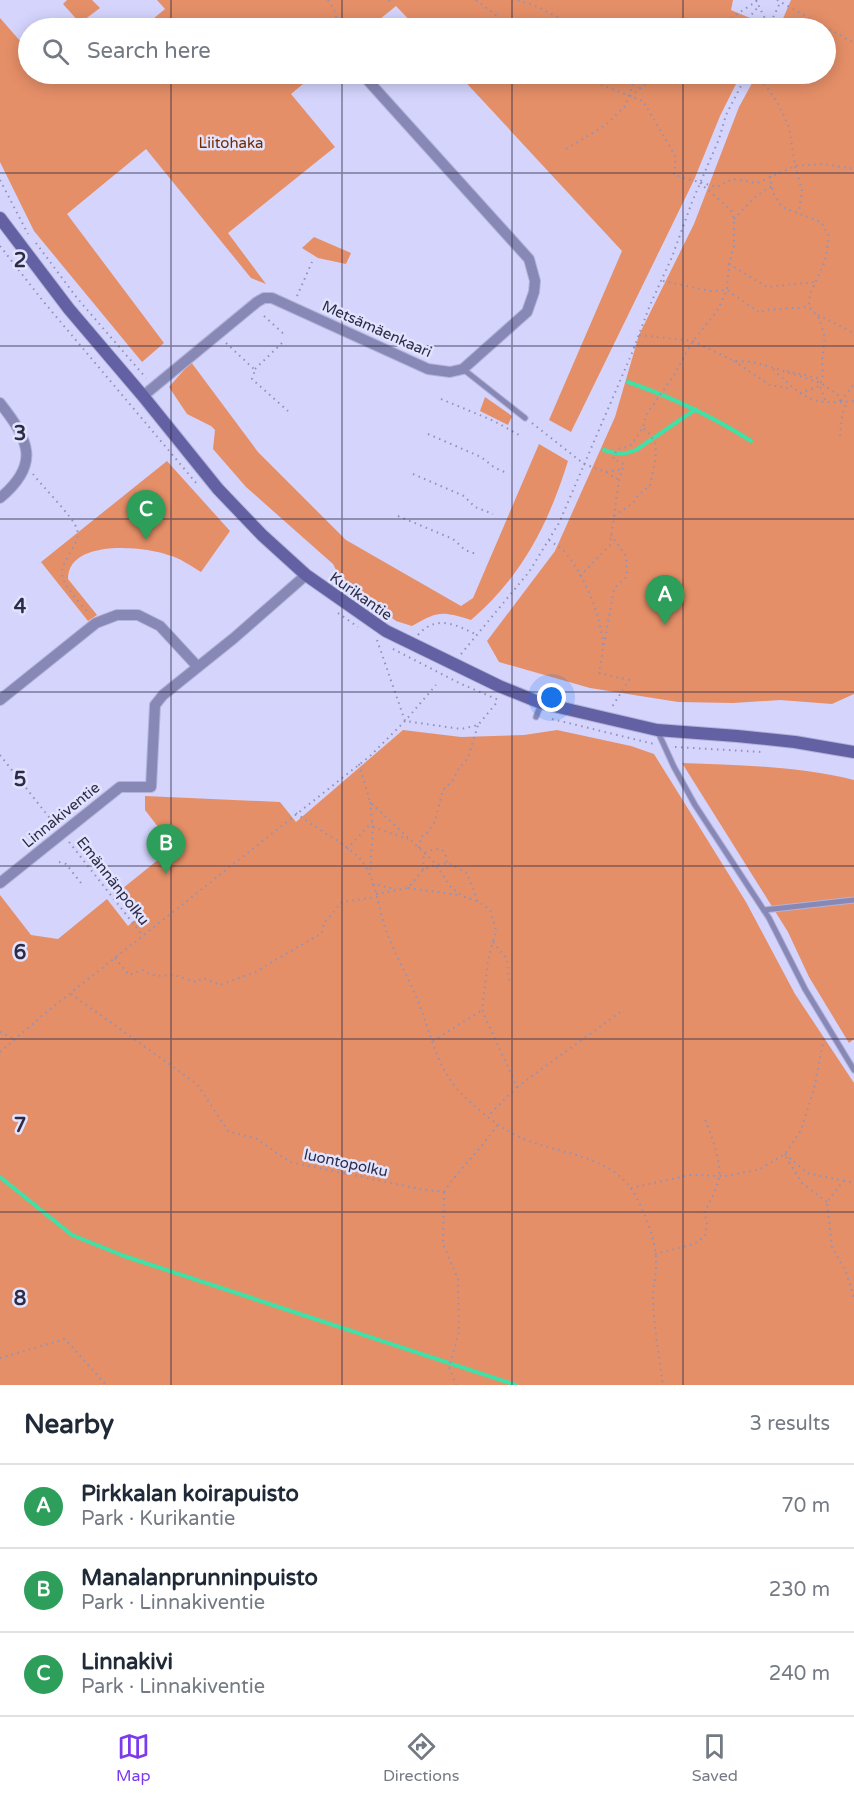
<!DOCTYPE html>
<meta charset="utf-8">
<style>
:root{--surface:#fff;--page:#f2f2f3;--text:#1f2937;--muted:#747a83;--line:#e0e1e3;--accent:#7c3aed}
body{margin:0;font-family:"Varela Round",sans-serif;background:var(--page);color:var(--text)}
.you{position:absolute;left:552px;top:698px;width:21px;height:21px;margin:-15px;border:4px solid #fff;border-radius:50%;background:#1a73e8;box-shadow:0 0 0 9px #1a73e833}
.badge{display:grid;place-items:center;width:39px;height:39px;border-radius:50%;background:var(--accent);color:#fff;font-size:20px;font-weight:700}
.pin{position:absolute;translate:-50% -50px;filter:drop-shadow(0 2px 3px #0008)}
.pin::after{content:'';position:absolute;top:32px;width:21px;height:18px;background:inherit;clip-path:polygon(0 0,100% 0,50% 100%)}
.list{margin:0;padding:0;list-style:none}
h2{display:flex;justify-content:space-between;align-items:center;height:78px;margin:0;padding:0 24px;font-size:26px}
h2 small{font-size:20px;font-weight:400;color:var(--muted)}
.list li{display:grid;grid-template-columns:39px 1fr auto;gap:18px;align-items:center;box-sizing:border-box;height:84px;padding:0 24px;border-top:2px solid var(--line)}
.list b{display:block;font-size:22px;white-space:nowrap}
.list p{margin:0;font-size:20px;white-space:nowrap;color:var(--muted)}
.list em{font-size:20px;font-style:normal;color:var(--muted)}
.icon{flex:none;width:33px;height:33px;fill:none;stroke:currentColor;stroke-width:2;stroke-linecap:round;stroke-linejoin:round}
.map{position:relative;flex:none;width:854px;height:1385px;overflow:hidden}
.search{position:absolute;background:var(--surface);box-shadow:0 3px 15px #0003;left:18px;right:18px;top:18px;height:66px;display:flex;align-items:center;gap:15px;box-sizing:border-box;padding:0 21px;border-radius:33px;color:var(--muted);font-size:22px}
.sheet{height:330px;background:var(--surface)}
nav{display:flex;justify-content:space-around;align-items:center;box-sizing:border-box;height:84px;border-top:2px solid var(--line);background:var(--surface);font-size:16px;color:var(--muted)}
nav a{display:grid;justify-items:center;gap:3px}
nav .on{color:var(--accent)}
.map>svg:first-child{display:block}
.green{fill:#e58f68}
.lines{fill:none;stroke-linecap:round;stroke-linejoin:round}
.stream{stroke:#40e0a7;stroke-width:4}
.lane-casing{stroke:#b3b2d8;stroke-width:7}
.street-casing{stroke:#b3b2d8;stroke-width:12}
.secondary-casing{stroke:#b3b2d8;stroke-width:14}
.path{stroke:#9292b5;stroke-width:2;stroke-dasharray:1.5 4.5;stroke-linecap:butt}
.lane{stroke:#8888b7;stroke-width:5}
.street{stroke:#8888b7;stroke-width:10}
.secondary{stroke:#6460a4;stroke-width:12}
.grid{fill:none;stroke:#2d2c46;stroke-width:1.5;stroke-opacity:0.55}
.labels{text-anchor:middle;dominant-baseline:central;stroke-width:5;stroke-linejoin:round;paint-order:stroke}
.park-label{font-size:15px;fill:#712a00;stroke:#e2e3fe}
.street-label{font-size:15px;fill:#2d2c46;stroke:#e2e3fe}
.grid-label{font-size:20px;text-anchor:middle;font-weight:bold;fill:#2d2c46;stroke:#e2e3fe;stroke-width:5;stroke-linejoin:round;paint-order:stroke}
</style>
<div class="map">
<svg width="854" height="1385" viewBox="0 0 854 1385">
<rect width="100%" height="100%" fill="#d4d4fd"/>
<g class="green">
<path d="M67,0H92L100,8L80,23L63,4Z"/>
<path d="M157,0H733L731,10L764,24L762,28H417L396,6L369,28H142L165,9Z"/>
<path d="M791,0H854V694L832,704L780,700L733,703L678,702L590,688L499,662L487,641L555,551L615,417L639,335L694,224L739,107L757,74H826V28H779Z"/>
<path d="M0,18L28,50V74H81L86,76L89,74H315L291,94L335,147L228,233L266,284L251,278L146,149L67,214L164,343L142,362L34,231L0,162Z"/>
<path d="M458,74H741L720,116L694,180L571,432L549,420L622,251Z"/>
<path d="M314,237L351,253L346,264L318,258L302,248Z"/>
<path d="M191,362L258,452L346,540L461,606L473,598L539,444L568,461C548,525 522,576 471,620C441,611 439,611 412,626L396,621L340,578L333,564L246,487L213,449L215,430L211,426L187,414L169,387Z"/>
<path d="M485,397L512,416L508,425L480,411Z"/>
<path d="M167,461L230,531L201,572C191,566 180,558 168,555C143,546 68,539 68,579L97,615L88,621L41,562Z"/>
<path d="M403,730L461,737L524,735L557,730L631,746L654,754L746,902L795,994L854,1083V1385H0V895L31,935L58,939L107,899L128,926L137,918L117,893L164,855L165,836L145,810V796L280,802L296,822Z"/>
<path d="M682,763C739,765 798,766 854,780V1039L849,1043L809,977L788,932Z"/>
</g>
<g class="lines">
<g class="stream">
<path d="M628,382C671,397 712,416 751,441"/>
<path d="M604,450C616,454 624,455 636,450L696,409"/>
<path d="M0,1177L72,1235L124,1256L516,1385"/>
</g>
<g class="lane-casing">
<g id="lane">
<path d="M463,369L525,418"/>
<path d="M536,717L541,704"/>
<path d="M658,732L674,767L695,805L769,918L805,989L854,1070"/>
<path d="M764,910L854,900"/>
</g>
</g>
<g class="street-casing">
<g id="street">
<path d="M143,396L257,302L264,298H272L428,369L450,372L463,369L527,312L534,292L535,281L529,259L362,74"/>
<path d="M0,403C29,440 41,464 0,498"/>
<path d="M0,700L96,623L117,615H138L160,626L197,666"/>
<path d="M0,883L120,787H151L155,705L163,695L234,638L306,575"/>
</g>
</g>
<g class="secondary-casing">
<path id="secondary" d="M0,218L69,309L143,396L218,489L262,535L306,575L386,631L499,686L541,703L657,730L737,736L795,742L854,752"/>
</g>
<g class="path">
<path d="M328,0L334,9L339,28"/>
<path d="M389,0L392,5"/>
<path d="M476,0L513,28"/>
<path d="M518,0L536,6L573,25H635L649,28"/>
<path d="M756,0L769,27"/>
<path d="M777,0L854,43"/>
<path d="M716,28L757,1"/>
<path d="M740,28L759,6"/>
<path d="M768,28L780,3"/>
<path d="M573,74L643,101L676,157L674,175L717,187L732,179L757,183L795,166L823,164L854,169"/>
<path d="M757,74L777,102L789,127L795,166L802,190L799,212"/>
<path d="M630,96L647,83L679,77L685,74"/>
<path d="M566,149L606,125L626,105L636,74"/>
<path d="M770,176L773,193L782,207L821,222L829,236L825,261L810,294L809,307L819,318L825,337L822,360L823,374L820,386L826,402"/>
<path d="M0,180L28,234"/>
<path d="M734,219L756,196L772,186"/>
<path d="M36,243L77,298L146,378"/>
<path d="M0,246L43,301L197,484"/>
<path d="M729,264L767,287L815,282"/>
<path d="M663,281L710,291L727,290L760,313L765,310L809,307"/>
<path d="M297,296L312,262"/>
<path d="M818,315L854,333"/>
<path d="M264,316L286,336"/>
<path d="M639,335L693,341L734,361L752,362L771,367L821,383L838,395L841,402"/>
<path d="M226,343L255,370L252,379L288,411"/>
<path d="M734,361L770,385L792,389"/>
<path d="M255,369L283,342"/>
<path d="M773,369C805,399 808,405 854,401"/>
<path d="M787,371L822,379"/>
<path d="M800,393L820,386"/>
<path d="M441,399L494,421L519,435"/>
<path d="M841,401L854,384"/>
<path d="M532,423L584,464L606,472L619,480"/>
<path d="M428,434L481,457L495,468L507,473"/>
<path d="M840,436L842,416L847,401"/>
<path d="M606,472L623,469"/>
<path d="M33,474C42,486 73,517 77,529C82,547 55,562 64,581C70,593 81,604 89,614"/>
<path d="M413,474L464,496L475,507L493,514"/>
<path d="M398,516L453,539L465,550L476,554"/>
<path d="M614,516L633,503L638,495L650,486L655,463L656,445L650,434L643,428"/>
<path d="M549,540C554,544 560,547 564,551C584,574 601,615 603,645C603,654 600,664 599,673L629,680L612,707"/>
<path d="M580,576L610,545L619,480L624,464L613,459L617,449L630,446L643,428L646,415L674,375L693,341L717,311L727,290L729,264L734,246V219L731,210L700,183"/>
<path d="M338,613L358,627"/>
<path d="M418,635C436,614 457,625 477,635"/>
<path d="M377,640L405,721L461,729L478,725L498,701"/>
<path d="M604,645L614,589L627,576L626,556L611,535"/>
<path d="M393,649L459,683L501,701"/>
<path d="M461,654L529,572L559,523L632,353L650,305L672,257L692,202L719,139L726,115L747,74"/>
<path d="M552,719L654,744"/>
<path d="M675,747L762,752"/>
<path d="M0,755L56,826"/>
<path d="M359,764L370,802L433,861L450,886L462,896L479,902L490,910L496,930L488,960L482,1010L517,1087L488,1116"/>
<path d="M370,802L373,830L370,874"/>
<path d="M296,813C314,828 349,845 362,861C377,881 378,910 387,933C396,957 410,980 419,1004C431,1034 436,1065 458,1090C474,1107 498,1127 519,1137C554,1153 610,1155 632,1190C643,1207 655,1238 656,1259C657,1272 653,1286 653,1299C654,1328 659,1357 663,1385"/>
<path d="M373,827L408,839"/>
<path d="M69,842L143,936"/>
<path d="M419,848L421,837L427,833L435,821L443,790L453,780L459,768L468,758L478,725"/>
<path d="M347,849L372,822"/>
<path d="M59,862L66,864L81,883"/>
<path d="M423,870L424,853C432,850 438,847 445,852L447,863"/>
<path d="M372,884L396,889"/>
<path d="M408,888L459,895"/>
<path d="M376,894L408,888L423,870L435,865L448,863L467,873L478,902"/>
<path d="M493,942L507,959L509,981"/>
<path d="M115,958L129,975L142,970L156,976L174,975L196,982L203,978L220,985L255,972L322,933L324,923L342,902L376,897"/>
<path d="M71,994L197,1084L228,1131L257,1139L290,1162L420,1189L444,1192"/>
<path d="M0,1032L14,1039"/>
<path d="M433,1041L482,1010"/>
<path d="M0,1052L44,1014L370,756L405,721L436,685"/>
<path d="M517,1087L623,1010"/>
<path d="M785,1154L807,1173L854,1183"/>
<path d="M786,1157L802,1183L827,1202"/>
<path d="M844,1180L827,1202L832,1247L846,1272L854,1298"/>
<path d="M631,1188L690,1175L727,1176L760,1169L785,1154L801,1130L814,1089L824,1038"/>
<path d="M444,1192L443,1244L458,1279L459,1332L449,1367L456,1385"/>
<path d="M444,1192C460,1167 482,1149 498,1124"/>
<path d="M655,1254L694,1244L705,1236L707,1222L704,1213C710,1202 716,1190 719,1177C722,1163 710,1131 704,1117"/>
<path d="M0,1358L65,1339L106,1385"/>
</g>
<use href="#lane" class="lane"/>
<use href="#street" class="street"/>
<use href="#secondary" class="secondary"/>
</g>
<path class="grid" d="M171,0V28M342,0V28M512,0V28M683,0V28M171,74V1385M342,74V1385M512,74V1385M683,74V1385M0,173H854M0,346H854M0,519H854M0,692H854M0,866H854M0,1039H854M0,1212H854"/>
<g class="labels">
<g class="park-label">
<text x="231" y="143">Liitohaka</text>
</g>
<g class="street-label">
<text transform="translate(377 329) rotate(24)">Metsämäenkaari</text>
<text transform="translate(361 596) rotate(35)">Kurikantie</text>
<text transform="translate(61 815) rotate(-39)">Linnakiventie</text>
<text transform="translate(113 881) rotate(52)">Emännänpolku</text>
<text transform="translate(346 1163) rotate(12)">luontopolku</text>
</g>
</g>
<g class="grid-label">
<text x="20" y="267">2</text>
<text x="20" y="440">3</text>
<text x="20" y="613">4</text>
<text x="20" y="786">5</text>
<text x="20" y="959">6</text>
<text x="20" y="1132">7</text>
<text x="20" y="1305">8</text>
</g>
</svg>
<div class="you"></div>
<div class="pin badge" style="left:665px;top:625px;background:#2e9e5b">A</div>
<div class="pin badge" style="left:166px;top:874px;background:#2e9e5b">B</div>
<div class="pin badge" style="left:146px;top:540px;background:#2e9e5b">C</div>
<div class="search"><svg class="icon" aria-label="search" viewBox="0 0 24 24"><circle cx="10" cy="10" r="6"/><path d="M15 15l6 6"/></svg>Search here</div>
</div>
<section class="sheet">
<h2>Nearby<small>3 results</small></h2>
<ul class="list">
<li><span class="badge" style="background:#2e9e5b">A</span><div><b>Pirkkalan koirapuisto</b><p>Park · Kurikantie</p></div><em>70 m</em></li>
<li><span class="badge" style="background:#2e9e5b">B</span><div><b>Manalanprunninpuisto</b><p>Park · Linnakiventie</p></div><em>230 m</em></li>
<li><span class="badge" style="background:#2e9e5b">C</span><div><b>Linnakivi</b><p>Park · Linnakiventie</p></div><em>240 m</em></li>
</ul>
</section>
<nav>
<a class="on"><svg class="icon" aria-label="map" viewBox="0 0 24 24"><path d="M3 6l6-2 6 2 6-2v14l-6 2-6-2-6 2zM9 4v14M15 6v14"/></svg>Map</a>
<a><svg class="icon" aria-label="directions" viewBox="0 0 24 24"><path d="M12 3l9 9-9 9-9-9zM9 14v-3h6M13 9l2 2-2 2"/></svg>Directions</a>
<a><svg class="icon" aria-label="saved" viewBox="0 0 24 24"><path d="M7 4h10v16l-5-4-5 4z"/></svg>Saved</a>
</nav>
